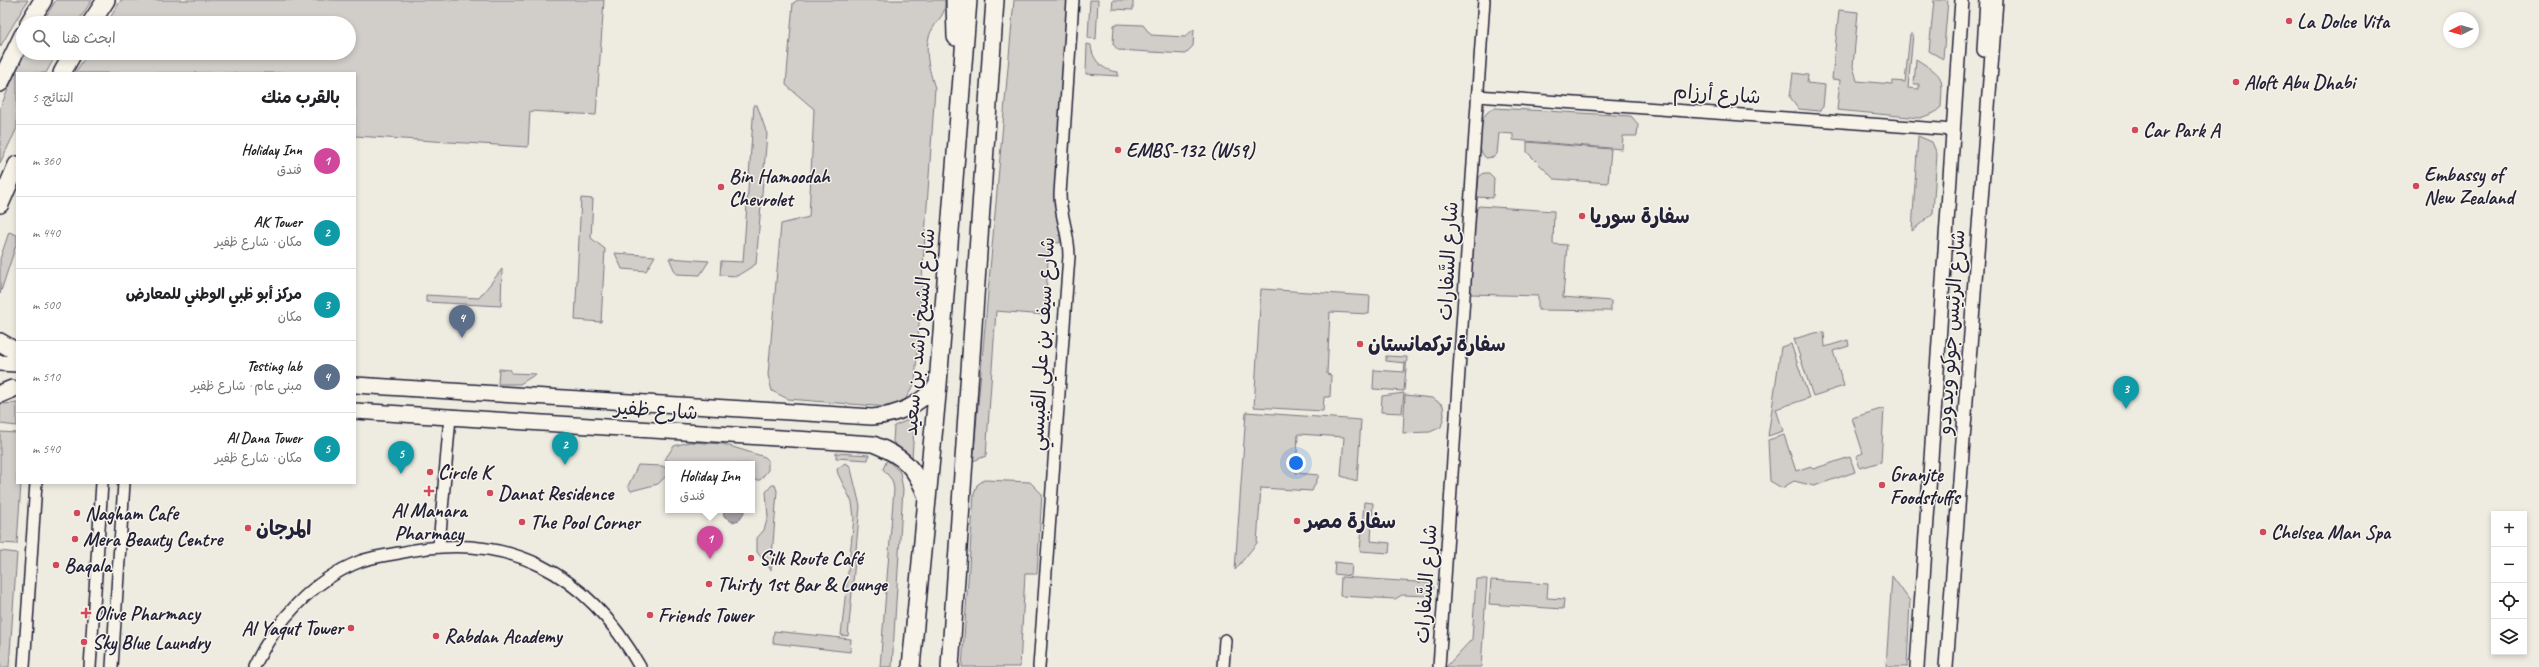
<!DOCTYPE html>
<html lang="ar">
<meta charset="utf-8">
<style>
:root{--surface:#fff;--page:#f2f2f2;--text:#202124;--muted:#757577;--line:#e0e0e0;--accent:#1a73e8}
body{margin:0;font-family:Caveat,"Playpen Sans Arabic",sans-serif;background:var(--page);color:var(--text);direction:rtl}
.controls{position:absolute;right:12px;bottom:12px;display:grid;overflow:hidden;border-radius:0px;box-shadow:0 2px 6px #0003}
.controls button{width:36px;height:36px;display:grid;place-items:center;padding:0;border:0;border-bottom:1px solid var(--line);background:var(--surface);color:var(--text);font:20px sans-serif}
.compass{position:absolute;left:2443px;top:12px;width:36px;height:36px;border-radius:50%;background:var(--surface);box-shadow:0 2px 6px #0003;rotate:265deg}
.you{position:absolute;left:1296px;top:463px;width:14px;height:14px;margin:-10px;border:3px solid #fff;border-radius:50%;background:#1a73e8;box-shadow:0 0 0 6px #1a73e833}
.badge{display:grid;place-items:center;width:26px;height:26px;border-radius:50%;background:var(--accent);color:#fff;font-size:13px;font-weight:700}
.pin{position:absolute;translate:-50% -33px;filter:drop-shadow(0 1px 2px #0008)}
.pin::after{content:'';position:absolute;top:21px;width:14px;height:12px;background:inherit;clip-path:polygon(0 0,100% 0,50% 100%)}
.popup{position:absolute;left:665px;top:461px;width:90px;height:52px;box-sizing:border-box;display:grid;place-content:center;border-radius:0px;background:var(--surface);filter:drop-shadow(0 1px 3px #0005);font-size:13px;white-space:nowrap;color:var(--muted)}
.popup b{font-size:15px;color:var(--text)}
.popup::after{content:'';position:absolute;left:50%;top:100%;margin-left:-8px;border:8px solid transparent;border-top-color:var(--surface)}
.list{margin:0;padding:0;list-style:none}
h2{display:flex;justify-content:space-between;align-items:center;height:52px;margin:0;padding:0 16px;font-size:17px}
h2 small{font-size:13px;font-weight:400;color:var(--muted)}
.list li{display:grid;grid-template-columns:26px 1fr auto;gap:12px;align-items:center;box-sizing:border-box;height:72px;padding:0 16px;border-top:1px solid var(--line)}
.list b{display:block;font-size:15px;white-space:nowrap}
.list p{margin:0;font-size:13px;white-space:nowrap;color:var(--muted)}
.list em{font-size:13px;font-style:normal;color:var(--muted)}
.icon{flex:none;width:22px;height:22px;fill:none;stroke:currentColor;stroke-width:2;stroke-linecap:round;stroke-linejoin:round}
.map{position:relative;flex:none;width:2539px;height:667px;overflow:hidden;direction:ltr}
.search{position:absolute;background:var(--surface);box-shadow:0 2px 6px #0003;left:16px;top:16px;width:340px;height:44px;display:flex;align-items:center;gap:10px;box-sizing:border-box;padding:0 14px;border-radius:22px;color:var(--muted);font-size:15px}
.panel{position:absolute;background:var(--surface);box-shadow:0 2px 6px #0003;left:16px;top:72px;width:340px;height:412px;border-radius:0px;direction:rtl}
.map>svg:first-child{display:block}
.green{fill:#d1cdc9;stroke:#7a7882}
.water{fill:#a6a3a6;stroke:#716f7b}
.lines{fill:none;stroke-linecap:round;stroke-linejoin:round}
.minor-casing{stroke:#22223b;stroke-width:14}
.tertiary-casing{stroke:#22223b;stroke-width:16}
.secondary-casing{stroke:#22223b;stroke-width:18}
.primary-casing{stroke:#22223b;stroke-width:20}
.minor{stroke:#f7f3e8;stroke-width:11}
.tertiary{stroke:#f7f3e8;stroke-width:13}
.secondary{stroke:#f7f3e8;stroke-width:15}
.primary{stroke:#f7f3e8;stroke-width:17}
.poi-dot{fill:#d1495b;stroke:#f7f3e8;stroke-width:1.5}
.labels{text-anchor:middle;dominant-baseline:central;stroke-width:3;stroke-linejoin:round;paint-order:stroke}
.poi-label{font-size:20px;font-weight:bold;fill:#22223b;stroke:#f7f3e8;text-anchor:start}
.street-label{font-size:20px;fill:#22223b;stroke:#f7f3e8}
</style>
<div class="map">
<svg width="2539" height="667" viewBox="0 0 2539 667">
<rect width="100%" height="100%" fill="#eeebe1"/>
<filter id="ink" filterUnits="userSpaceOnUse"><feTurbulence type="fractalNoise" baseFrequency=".025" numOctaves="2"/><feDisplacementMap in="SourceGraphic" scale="8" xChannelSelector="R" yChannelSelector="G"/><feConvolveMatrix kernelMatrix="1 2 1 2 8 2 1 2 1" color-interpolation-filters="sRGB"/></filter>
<g filter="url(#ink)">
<g class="green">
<path d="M0,0H28L0,47Z"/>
<path d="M56,0H92L77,23H42Z"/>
<path d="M121,0H604L596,115L530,111L528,147L355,136V73H75L88,53H349V23H107Z"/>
<path d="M798,0H945C945,16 941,15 933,28C922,45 929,70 935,88L915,383L905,400L888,407L788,399L772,391L768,375L781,224L809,217L814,109L786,85L793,3Z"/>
<path d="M1014,0H1067L1061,106L1060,243L1049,242L1045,315L996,311L986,456L973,461Z"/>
<path d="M1090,0H1098L1096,39L1088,38Z"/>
<path d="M1113,0H1133V10L1112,9Z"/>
<path d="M1934,0H1948L1943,59L1929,51Z"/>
<path d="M1839,10L1858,12L1853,66L1857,81L1892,84L1893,81L1905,82L1910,34H1913L1908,88L1919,89V84H1914L1916,59C1944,77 1943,74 1941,107L1934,113L1920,118L1837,110L1840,80L1832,79Z"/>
<path d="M1116,24L1143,25L1151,35L1185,37L1194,29L1193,46L1185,54L1118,50L1113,44L1114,25Z"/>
<path d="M1087,44L1091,45C1092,60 1103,71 1118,72V76L1086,74Z"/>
<path d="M24,53H57L46,73H17V128L0,163V108Z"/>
<path d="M1793,73L1808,75L1807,83L1825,85L1823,107L1819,111L1799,109L1790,97Z"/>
<path d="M754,105H757L767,134L756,264L737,276L720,275L721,261L743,262Z"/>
<path d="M1495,108L1631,116L1638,124L1637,136H1623L1622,149L1513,140V134L1499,133L1497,154L1494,157L1486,158C1474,149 1478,111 1495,108Z"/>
<path d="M1918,136L1932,142L1937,154L1933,213L1912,231Z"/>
<path d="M1527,142L1611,149L1608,183L1554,179L1527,152Z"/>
<path d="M1484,173H1489L1494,178L1493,198L1477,197L1479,177Z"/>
<path d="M581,198L593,199L591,238L605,249L601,322L575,320Z"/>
<path d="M1479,206L1554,211L1553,244L1567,245L1563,297L1611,301V311L1538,310V296L1470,294L1475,212Z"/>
<path d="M9,232L17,235V242L0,294V259Z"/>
<path d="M615,253L655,256L646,271L622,269Z"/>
<path d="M669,258L709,261L700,275L676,274Z"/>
<path d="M502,269L501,306L426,302V295L479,298Z"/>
<path d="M1261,289L1370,296L1369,314L1330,312L1327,374L1331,375L1330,397H1324L1323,411L1254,407Z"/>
<path d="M1824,332L1825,347L1848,340L1849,346L1833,351L1844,386L1813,396L1794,339L1814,333Z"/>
<path d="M1791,344L1809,398L1776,409L1783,431L1768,436L1781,347Z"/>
<path d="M1386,356L1407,357L1404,391L1373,389L1374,370L1404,372L1405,363L1386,361Z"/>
<path d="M499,369L511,370V373L536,374L520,384H498Z"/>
<path d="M1404,393L1402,413L1381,412L1382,396Z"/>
<path d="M1405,395L1432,398L1443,405L1444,416L1441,427L1430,432L1403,433Z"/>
<path d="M17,403V426L0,424V404Z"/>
<path d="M1884,408L1881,462L1860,468L1856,456L1863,453L1852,418Z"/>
<path d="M1246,412L1361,420L1357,481L1341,476L1344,437L1298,434L1296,473L1319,475L1312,491L1261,488L1257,543L1235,570Z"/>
<path d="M915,413L912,458L893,442L894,426L906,421Z"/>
<path d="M0,432L17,433V483H21L17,544L0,543Z"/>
<path d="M1784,435L1796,471L1811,466L1813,469L1850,457L1855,472L1814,486L1794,481L1782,488L1770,481L1768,440Z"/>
<path d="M689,442L723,444L765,457L768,460V470L760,480H752V464H674L665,459L674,446Z"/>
<path d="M836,453L869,455L868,460L836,458Z"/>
<path d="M887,460L900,472L903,489L892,667H880L894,489L892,480L883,469Z"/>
<path d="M845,463L849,465L851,469L860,506L848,636L841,635L854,518L852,502L838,474L837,469Z"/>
<path d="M638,465L662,466L668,469V474L658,484L631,491L628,486Z"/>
<path d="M984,480L1030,482L1042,494L1037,574H1025L1020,667H962L974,494L977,485Z"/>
<path d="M772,485H775L777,491L771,570L757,552V538L764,530L768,517L766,492Z"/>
<path d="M1364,502L1373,503L1371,541L1390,543L1389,553L1360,551Z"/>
<path d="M0,551L17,553L9,667H0Z"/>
<path d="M1335,562L1352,564L1351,576L1334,574Z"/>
<path d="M1892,576L1910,601L1907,667H1886Z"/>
<path d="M1341,577L1431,583L1434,588L1429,596L1402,595L1395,599L1340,596Z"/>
<path d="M1476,579H1487L1481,667H1446L1472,639Z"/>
<path d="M1491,580L1548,584L1547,598L1564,599L1563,609L1489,604Z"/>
<path d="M774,631L851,639L850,652L773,643Z"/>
</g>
<path class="water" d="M723,510H744L745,511L739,520L732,522L724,516Z"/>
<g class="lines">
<g class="minor-casing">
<g id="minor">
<path d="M1477,96L1954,130"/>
<path d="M439,545L450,417"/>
<path d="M24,667L36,483"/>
<path d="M90,667L102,483"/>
<path d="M112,667L124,483"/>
<path d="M254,667C276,621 312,580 361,561C373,557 387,555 399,553C507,529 587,572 640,667"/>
<path d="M1039,667L1069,256C1069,233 1060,216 1060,194L1073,0"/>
<path d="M1223,667L1225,640"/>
<path d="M1439,667L1484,0"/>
</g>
</g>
<g class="tertiary-casing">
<g id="tertiary">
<path d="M1984,50L1987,0"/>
<path d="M1917,667L1962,0"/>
<path d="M1946,667L1996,0"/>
</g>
</g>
<g class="secondary-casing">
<g id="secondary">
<path d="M0,363L17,364"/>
<path d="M355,385L872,417C899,415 919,405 938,384"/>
<path d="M355,411L873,444C904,456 917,469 927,500"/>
</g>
</g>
<g class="primary-casing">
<g id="primary">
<path d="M955,0L956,37"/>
<path d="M29,23L43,0"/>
<path d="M91,23L106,0"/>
<path d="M62,73L73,53"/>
<path d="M0,83L23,35"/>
<path d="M0,204L17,165"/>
<path d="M0,342L17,352"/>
<path d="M0,394L12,389"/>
<path d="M911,667L938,384L968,0"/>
<path d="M950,667L995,0"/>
</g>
</g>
<use href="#minor" class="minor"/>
<use href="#tertiary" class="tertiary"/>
<use href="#secondary" class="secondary"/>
<use href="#primary" class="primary"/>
</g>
</g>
<g class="poi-dot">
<circle cx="2289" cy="21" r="4"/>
<circle cx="2236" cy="82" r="4"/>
<circle cx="2135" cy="130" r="4"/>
<circle cx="1118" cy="150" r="4"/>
<circle cx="2416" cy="186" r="4"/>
<circle cx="721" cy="187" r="4"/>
<circle cx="1582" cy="216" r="4"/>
<circle cx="1360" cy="344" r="4"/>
<circle cx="430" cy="472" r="4"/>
<circle cx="1882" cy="485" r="4"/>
<path d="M427 485h4v4h4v4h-4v4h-4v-4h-4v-4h4z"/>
<circle cx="490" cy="493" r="4"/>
<circle cx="77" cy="513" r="4"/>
<circle cx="1297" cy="521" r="4"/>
<circle cx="522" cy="522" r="4"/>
<circle cx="248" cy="528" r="4"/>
<circle cx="2263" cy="532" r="4"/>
<circle cx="75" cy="539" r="4"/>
<circle cx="751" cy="558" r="4"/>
<circle cx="56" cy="565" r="4"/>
<circle cx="709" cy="584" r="4"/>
<path d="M84 607h4v4h4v4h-4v4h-4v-4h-4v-4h4z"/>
<circle cx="650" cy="615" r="4"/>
<circle cx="351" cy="628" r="4"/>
<circle cx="436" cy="636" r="4"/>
<circle cx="84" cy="642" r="4"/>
</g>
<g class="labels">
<g class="poi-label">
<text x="2297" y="21">La Dolce Vita</text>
<text x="2244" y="82">Aloft Abu Dhabi</text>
<text x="2143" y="130">Car Park A</text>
<text x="1126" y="150">EMBS-132 (W59)</text>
<text x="2424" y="174">Embassy of<tspan x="2424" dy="23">New Zealand</tspan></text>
<text x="729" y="176">Bin Hamoodah<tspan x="729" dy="23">Chevrolet</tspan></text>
<text x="1590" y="216">سفارة سوريا</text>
<text x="1368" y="344">سفارة تركمانستان</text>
<text x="438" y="472">Circle K</text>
<text x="1890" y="474">Granjte<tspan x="1890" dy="23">Foodstuffs</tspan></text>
<text x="498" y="493">Danat Residence</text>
<text x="429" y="510" text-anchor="middle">Al Manara<tspan x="429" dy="23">Pharmacy</tspan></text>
<text x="85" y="513">Nagham Cafe</text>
<text x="1305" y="521">سفارة مصر</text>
<text x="530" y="522">The Pool Corner</text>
<text x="256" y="528">المرجان</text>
<text x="2271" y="532">Chelsea Man Spa</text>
<text x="83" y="539">Mera Beauty Centre</text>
<text x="759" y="558">Silk Route Café</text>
<text x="64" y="565">Baqala</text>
<text x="717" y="584">Thirty 1st Bar &amp; Lounge</text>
<text x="94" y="613">Olive Pharmacy</text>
<text x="658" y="615">Friends Tower</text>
<text x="343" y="628" text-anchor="end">Al Yaqut Tower</text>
<text x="444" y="636">Rabdan Academy</text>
<text x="92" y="642">Sky Blue Laundry</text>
</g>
<g class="street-label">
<text transform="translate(1717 94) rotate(4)">شارع أرزام</text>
<text transform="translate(1448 261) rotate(-87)">شارع السَّفارات</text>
<text transform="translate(919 332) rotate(-85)">شارع الشيخ راشد بن سعيد</text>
<text transform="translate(1951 332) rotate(-86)">شارع الرئيس جوكو ويدودو</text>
<text transform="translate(1042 344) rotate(-87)">شارع سيف بن علي القبيسي</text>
<text transform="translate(656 410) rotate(4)">شارع ظفير</text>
<text transform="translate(1426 584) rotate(-86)">شارع السَّفارات</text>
</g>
</g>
</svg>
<div class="controls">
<button>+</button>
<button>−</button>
<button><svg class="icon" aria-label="locate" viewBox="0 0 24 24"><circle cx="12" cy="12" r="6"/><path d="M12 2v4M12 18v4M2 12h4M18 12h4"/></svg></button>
<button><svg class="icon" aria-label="layers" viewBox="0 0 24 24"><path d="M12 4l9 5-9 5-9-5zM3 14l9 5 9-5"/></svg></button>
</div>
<svg class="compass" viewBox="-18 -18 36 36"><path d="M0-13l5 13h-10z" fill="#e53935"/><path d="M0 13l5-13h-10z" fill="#757577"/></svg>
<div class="you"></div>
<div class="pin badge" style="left:710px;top:559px;background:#d1479c">1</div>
<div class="popup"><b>Holiday Inn</b>فندق</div>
<div class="pin badge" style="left:565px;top:465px;background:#0f9aa8">2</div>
<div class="pin badge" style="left:2126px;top:409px;background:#0f9aa8">3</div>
<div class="pin badge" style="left:462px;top:338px;background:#5c6f8a">4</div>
<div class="pin badge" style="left:401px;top:474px;background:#0f9aa8">5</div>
<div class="search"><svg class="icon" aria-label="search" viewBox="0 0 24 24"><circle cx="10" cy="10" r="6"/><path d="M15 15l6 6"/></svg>ابحث هنا</div>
<section class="panel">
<h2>بالقرب منك<small>النتائج: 5</small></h2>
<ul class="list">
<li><span class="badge" style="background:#d1479c">1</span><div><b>Holiday Inn</b><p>فندق</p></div><em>360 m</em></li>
<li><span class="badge" style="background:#0f9aa8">2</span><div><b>AK Tower</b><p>مكان · شارع ظفير</p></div><em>440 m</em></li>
<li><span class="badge" style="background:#0f9aa8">3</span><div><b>مركز أبو ظبي الوطني للمعارض</b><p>مكان</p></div><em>500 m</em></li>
<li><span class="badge" style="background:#5c6f8a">4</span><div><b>Testing lab</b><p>مبنى عام · شارع ظفير</p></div><em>510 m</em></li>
<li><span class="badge" style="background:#0f9aa8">5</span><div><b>Al Dana Tower</b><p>مكان · شارع ظفير</p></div><em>540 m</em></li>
</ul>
</section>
</div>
